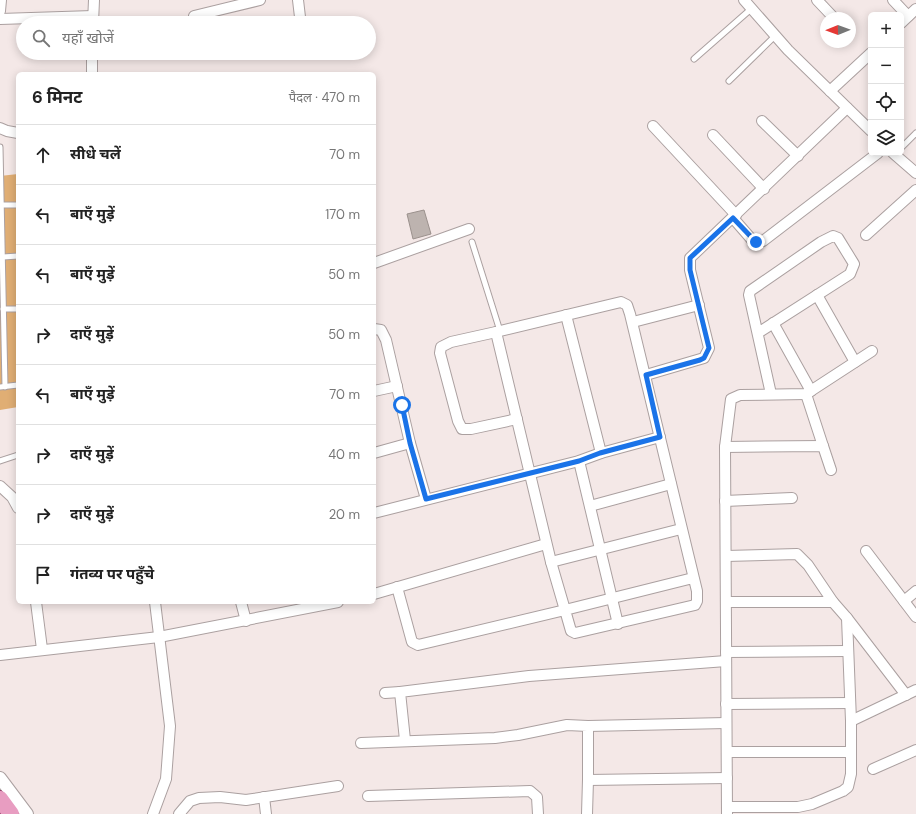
<!DOCTYPE html>
<html lang="hi">
<meta charset="utf-8">
<style>
:root{--surface:#fff;--page:#f2f2f2;--text:#222;--muted:#767676;--line:#e0e0e0}
body{margin:0;font-family:"DM Sans","Noto Sans Devanagari",sans-serif;background:var(--page);color:var(--text)}
.controls{position:absolute;right:12px;top:12px;display:grid;overflow:hidden;border-radius:6px;box-shadow:0 2px 10px #0003}
.controls button{width:36px;height:36px;display:grid;place-items:center;padding:0;border:0;border-bottom:1px solid var(--line);background:var(--surface);color:var(--text);font:20px sans-serif}
.compass{position:absolute;left:820px;top:12px;width:36px;height:36px;border-radius:50%;background:var(--surface);box-shadow:0 2px 10px #0003;rotate:269deg}
.stop{position:absolute;width:12px;height:12px;margin:-9px;border:3px solid #1a73e8;border-radius:50%;background:#fff}
.stop.end{background:#1a73e8;border-color:#fff;box-shadow:0 1px 4px #0008}
.list{margin:0;padding:0;list-style:none}
h2{display:flex;justify-content:space-between;align-items:center;height:52px;margin:0;padding:0 16px;font-size:17px}
h2 small{font-size:13px;font-weight:400;color:var(--muted)}
.list li{display:grid;grid-template-columns:26px 1fr auto;gap:12px;align-items:center;box-sizing:border-box;height:60px;padding:0 16px;border-top:1px solid var(--line)}
.list b{display:block;font-size:15px;white-space:nowrap}
.list em{font-size:13px;font-style:normal;color:var(--muted)}
.icon{flex:none;width:22px;height:22px;fill:none;stroke:currentColor;stroke-width:2;stroke-linecap:round;stroke-linejoin:round}
.map{position:relative;flex:none;width:916px;height:814px;overflow:hidden}
.search{position:absolute;background:var(--surface);box-shadow:0 2px 10px #0003;left:16px;top:16px;width:360px;height:44px;display:flex;align-items:center;gap:10px;box-sizing:border-box;padding:0 14px;border-radius:22px;color:var(--muted);font-size:15px}
.panel{position:absolute;background:var(--surface);box-shadow:0 2px 10px #0003;left:16px;top:72px;width:360px;height:532px;border-radius:6px}
.map>svg:first-child{display:block}
.forest{fill:#e0ae74}
.building{fill:#bdb3af;stroke:#9b918d}
.lines{fill:none;stroke-linecap:round;stroke-linejoin:round}
.service-casing{stroke:#aba0a0;stroke-width:7}
.minor-casing{stroke:#aba0a0;stroke-width:12}
.tertiary-casing{stroke:#aba0a0;stroke-width:14}
.primary-casing{stroke:#954369;stroke-width:18}
.service{stroke:#fff;stroke-width:5}
.minor{stroke:#fff;stroke-width:10}
.tertiary{stroke:#fff;stroke-width:12}
.primary{stroke:#e89dc1;stroke-width:16}
.route{stroke:#1a73e8;stroke-width:5}
</style>
<div class="map">
<svg width="916" height="814" viewBox="0 0 916 814">
<rect width="100%" height="100%" fill="#f4e8e7"/>
<path class="forest" d="M18,174V407L0,410V176Z"/>
<path class="building" d="M424,210L431,234L413,239L407,214Z"/>
<g class="lines">
<g class="service-casing">
<g id="service">
<path d="M694,59L751,9"/>
<path d="M729,81L775,36"/>
<path d="M0,147L5,387"/>
<path d="M901,148L916,133"/>
<path d="M2,205H18"/>
<path d="M472,242L500,331"/>
<path d="M3,257L18,256"/>
<path d="M3,309H18"/>
<path d="M0,387L18,385"/>
<path d="M0,461L18,455"/>
</g>
</g>
<g class="minor-casing">
<g id="minor">
<path d="M298,0L300,17"/>
<path d="M744,0L788,50L871,131"/>
<path d="M817,0L834,18"/>
<path d="M893,0L908,16"/>
<path d="M0,11L1,0"/>
<path d="M194,16L260,0"/>
<path d="M0,19L93,16"/>
<path d="M93,23L94,0"/>
<path d="M901,23L916,9"/>
<path d="M92,74V53"/>
<path d="M830,91L871,53"/>
<path d="M762,121L798,156"/>
<path d="M653,126L736,215"/>
<path d="M0,128L7,131L18,133"/>
<path d="M713,135L764,189"/>
<path d="M893,153L916,173"/>
<path d="M733,218L753,241H763L878,153"/>
<path d="M866,235L916,190"/>
<path d="M374,263L469,229"/>
<path d="M817,295L855,362"/>
<path d="M566,315L601,453"/>
<path d="M633,322L699,305"/>
<path d="M773,323L811,391"/>
<path d="M374,329L381,330L386,340L410,443L426,499"/>
<path d="M496,332L451,342L441,347L440,353L458,421L462,429H471L517,419"/>
<path d="M758,333L850,274L854,264L838,238L833,236L821,242L750,291L749,295L771,394"/>
<path d="M646,375L704,358L709,348L690,270V258L847,108"/>
<path d="M374,391L397,386"/>
<path d="M806,394L823,446"/>
<path d="M725,447L823,446L831,470"/>
<path d="M374,453L410,443"/>
<path d="M579,461L618,624"/>
<path d="M0,486L12,497L18,508"/>
<path d="M725,501L792,498"/>
<path d="M590,506L671,484"/>
<path d="M374,513L579,461L601,453L660,437"/>
<path d="M866,551L916,617"/>
<path d="M726,556L797,554L808,565L833,602"/>
<path d="M551,562L681,529"/>
<path d="M397,587L412,642L418,645L565,610L571,631L575,633L695,605L697,601V591L630,314L627,305L621,302L496,332L551,562L565,610L693,578"/>
<path d="M374,594L546,544"/>
<path d="M904,601L916,591"/>
<path d="M36,602L42,649"/>
<path d="M241,602L246,621"/>
<path d="M726,602H833L847,618L851,721V774L848,787L843,791L812,804L798,807H727"/>
<path d="M847,618L906,695"/>
<path d="M726,652L847,651"/>
<path d="M0,655L159,637L338,602"/>
<path d="M385,693L400,692"/>
<path d="M726,704L850,703"/>
<path d="M851,721L916,690"/>
<path d="M588,726L726,723"/>
<path d="M405,740L400,692L529,676L726,661"/>
<path d="M361,743L495,738L518,735L567,725L588,726V780L727,778"/>
<path d="M727,752H850"/>
<path d="M873,769L916,750"/>
<path d="M368,796L530,791L537,797L538,814"/>
<path d="M264,797L266,814"/>
<path d="M153,814L166,779L170,726L155,602"/>
<path d="M179,814L190,801L199,798L220,797L246,800L338,786"/>
<path d="M587,814L588,780"/>
<path d="M727,814L725,447L731,399L740,395L806,394L872,351"/>
</g>
</g>
<g class="tertiary-casing">
<path id="tertiary" d="M0,778L27,814"/>
</g>
<g class="primary-casing">
<path id="primary" d="M0,799L11,814"/>
</g>
<use href="#service" class="service"/>
<use href="#minor" class="minor"/>
<use href="#tertiary" class="tertiary"/>
<use href="#primary" class="primary"/>
</g>
<g class="lines">
<path class="route" d="M402,405L410,443L426,499L579,461L600,453L660,437L646,375L700,360L704,358L709,348L690,270V258L733,218L756,242"/>
</g>
</svg>
<div class="controls">
<button>+</button>
<button>−</button>
<button><svg class="icon" aria-label="locate" viewBox="0 0 24 24"><circle cx="12" cy="12" r="6"/><path d="M12 2v4M12 18v4M2 12h4M18 12h4"/></svg></button>
<button><svg class="icon" aria-label="layers" viewBox="0 0 24 24"><path d="M12 4l9 5-9 5-9-5zM3 14l9 5 9-5"/></svg></button>
</div>
<svg class="compass" viewBox="-18 -18 36 36"><path d="M0-13l5 13h-10z" fill="#e53935"/><path d="M0 13l5-13h-10z" fill="#767676"/></svg>
<div class="stop" style="left:402px;top:405px"></div>
<div class="stop end" style="left:756px;top:242px"></div>
<div class="search"><svg class="icon" aria-label="search" viewBox="0 0 24 24"><circle cx="10" cy="10" r="6"/><path d="M15 15l6 6"/></svg>यहाँ खोजें</div>
<section class="panel">
<h2>6 मिनट<small>पैदल · 470 m</small></h2>
<ul class="list">
<li><svg class="icon" aria-label="ahead" viewBox="0 0 24 24"><path d="M12 20V5M6 11l6-6 6 6"/></svg><div><b>सीधे चलें</b></div><em>70 m</em></li>
<li><svg class="icon" aria-label="left" viewBox="0 0 24 24"><path d="M17 20v-9H6M10 6l-5 5 5 5"/></svg><div><b>बाएँ मुड़ें</b></div><em>170 m</em></li>
<li><svg class="icon" aria-label="left" viewBox="0 0 24 24"><path d="M17 20v-9H6M10 6l-5 5 5 5"/></svg><div><b>बाएँ मुड़ें</b></div><em>50 m</em></li>
<li><svg class="icon" aria-label="right" viewBox="0 0 24 24"><path d="M7 20v-9h11M14 6l5 5-5 5"/></svg><div><b>दाएँ मुड़ें</b></div><em>50 m</em></li>
<li><svg class="icon" aria-label="left" viewBox="0 0 24 24"><path d="M17 20v-9H6M10 6l-5 5 5 5"/></svg><div><b>बाएँ मुड़ें</b></div><em>70 m</em></li>
<li><svg class="icon" aria-label="right" viewBox="0 0 24 24"><path d="M7 20v-9h11M14 6l5 5-5 5"/></svg><div><b>दाएँ मुड़ें</b></div><em>40 m</em></li>
<li><svg class="icon" aria-label="right" viewBox="0 0 24 24"><path d="M7 20v-9h11M14 6l5 5-5 5"/></svg><div><b>दाएँ मुड़ें</b></div><em>20 m</em></li>
<li><svg class="icon" aria-label="arrive" viewBox="0 0 24 24"><path d="M6 21V4h12l-3 4 3 4H6"/></svg><div><b>गंतव्य पर पहुँचे</b></div></li>
</ul>
</section>
</div>
